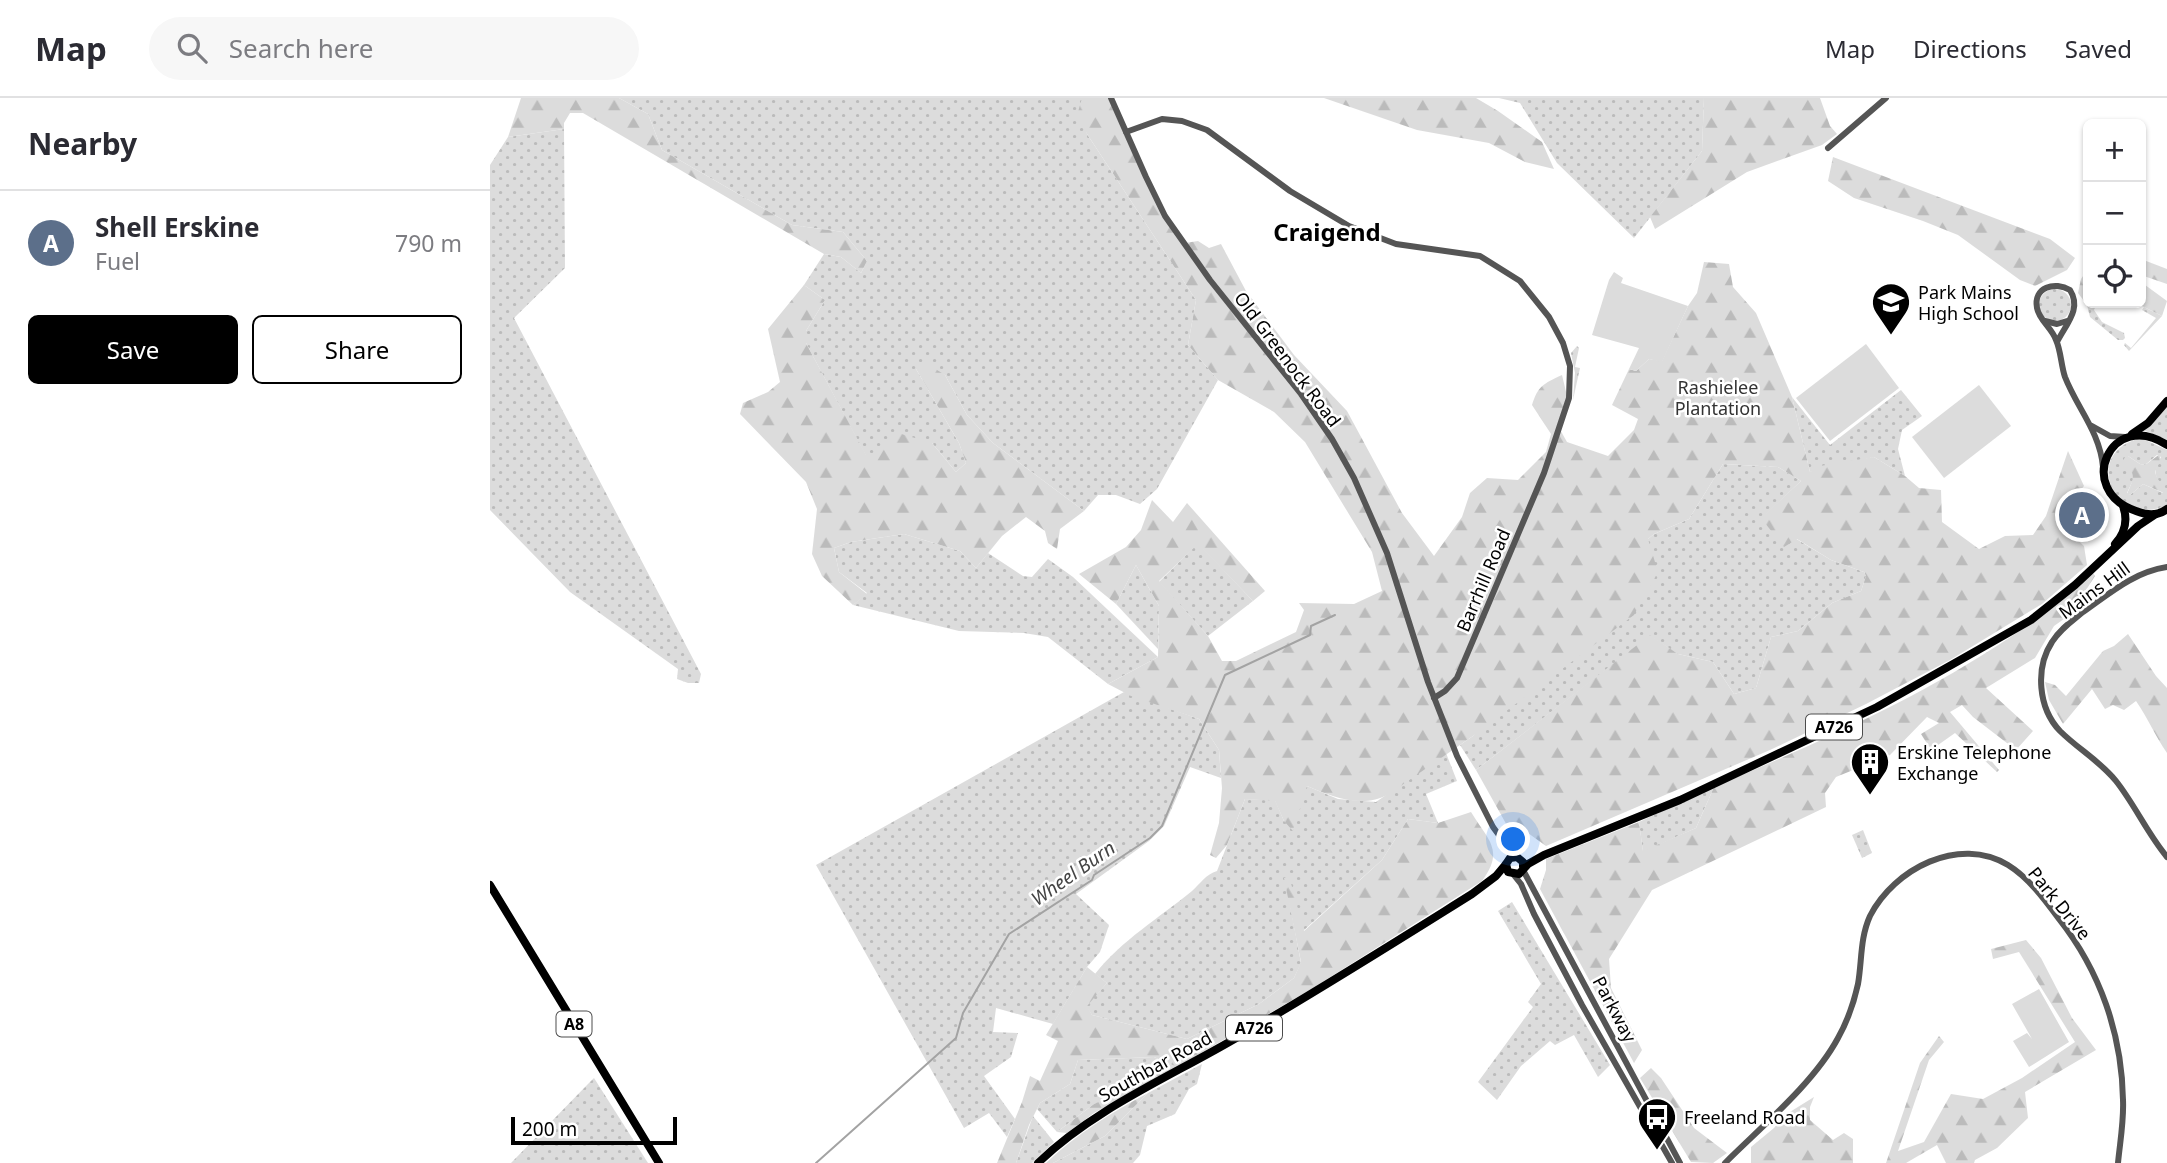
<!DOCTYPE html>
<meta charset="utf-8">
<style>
:root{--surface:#fff;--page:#f7f7f7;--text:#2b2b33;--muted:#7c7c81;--line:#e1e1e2;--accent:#000}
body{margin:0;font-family:"Noto Sans",sans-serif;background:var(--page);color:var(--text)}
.controls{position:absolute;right:21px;top:21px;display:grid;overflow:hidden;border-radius:10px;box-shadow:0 2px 5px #0004}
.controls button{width:63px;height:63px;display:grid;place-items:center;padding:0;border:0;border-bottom:2px solid var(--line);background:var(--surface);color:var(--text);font:35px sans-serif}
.scale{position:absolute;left:21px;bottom:18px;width:166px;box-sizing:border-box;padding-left:7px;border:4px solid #000;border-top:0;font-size:19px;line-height:24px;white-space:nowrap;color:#000;-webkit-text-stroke:5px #fff;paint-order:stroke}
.you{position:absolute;left:1024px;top:742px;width:24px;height:24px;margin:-18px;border:5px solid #fff;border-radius:50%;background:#1a73e8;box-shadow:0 0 0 10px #1a73e833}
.badge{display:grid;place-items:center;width:46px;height:46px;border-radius:50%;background:var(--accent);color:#fff;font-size:23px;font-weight:700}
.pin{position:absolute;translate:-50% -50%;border:4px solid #fff;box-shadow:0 2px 7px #0006}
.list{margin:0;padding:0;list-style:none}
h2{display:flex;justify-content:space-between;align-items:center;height:91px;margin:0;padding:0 28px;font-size:30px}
h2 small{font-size:23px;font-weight:400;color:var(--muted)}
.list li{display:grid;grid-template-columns:46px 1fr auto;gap:21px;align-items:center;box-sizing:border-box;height:105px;padding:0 28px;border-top:2px solid var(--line)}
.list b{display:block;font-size:26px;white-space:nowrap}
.list p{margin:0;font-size:23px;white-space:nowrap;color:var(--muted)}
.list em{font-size:23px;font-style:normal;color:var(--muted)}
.actions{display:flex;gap:14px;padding:21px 28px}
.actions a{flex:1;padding:16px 0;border:2px solid var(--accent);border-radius:10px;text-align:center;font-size:24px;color:var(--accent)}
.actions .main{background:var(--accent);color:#fff}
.icon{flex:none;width:38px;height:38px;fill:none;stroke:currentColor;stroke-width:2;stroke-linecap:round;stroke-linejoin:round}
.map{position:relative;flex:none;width:1677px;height:1065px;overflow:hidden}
header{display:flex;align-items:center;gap:42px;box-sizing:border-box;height:98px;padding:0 35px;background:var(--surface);border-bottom:2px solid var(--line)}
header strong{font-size:33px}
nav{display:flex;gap:38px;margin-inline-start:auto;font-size:24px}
.search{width:490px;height:63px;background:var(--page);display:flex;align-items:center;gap:18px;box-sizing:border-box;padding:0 24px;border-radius:38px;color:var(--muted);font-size:26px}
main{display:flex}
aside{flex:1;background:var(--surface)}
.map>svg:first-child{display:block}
.grass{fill:url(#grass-dots);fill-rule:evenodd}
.forest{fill:url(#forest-firs)}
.garden{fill:#dcdcdc}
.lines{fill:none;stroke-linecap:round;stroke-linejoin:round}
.stream{stroke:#a3a3a3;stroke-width:2}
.tertiary{stroke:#555;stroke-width:6}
.primary{stroke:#000;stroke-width:8}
.labels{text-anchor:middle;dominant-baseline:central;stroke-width:5;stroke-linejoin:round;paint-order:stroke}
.shield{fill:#fff;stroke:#4c4c4c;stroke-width:2}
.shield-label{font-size:16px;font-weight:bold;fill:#000}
.poi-label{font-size:18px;fill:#000;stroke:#fff;text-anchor:start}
.street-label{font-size:18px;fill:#000;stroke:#fff}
.park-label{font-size:18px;fill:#333;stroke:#fff}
.water-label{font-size:19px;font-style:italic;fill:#444;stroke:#fff}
.district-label{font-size:24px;font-weight:bold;fill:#000;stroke:#fff}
</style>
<header>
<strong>Map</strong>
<div class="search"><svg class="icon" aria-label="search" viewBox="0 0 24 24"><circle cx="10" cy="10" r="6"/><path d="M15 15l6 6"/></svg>Search here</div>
<nav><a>Map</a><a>Directions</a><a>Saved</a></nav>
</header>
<main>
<aside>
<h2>Nearby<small></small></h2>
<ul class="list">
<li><span class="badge" style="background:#5c6f8a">A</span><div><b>Shell Erskine</b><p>Fuel</p></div><em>790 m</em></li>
</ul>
<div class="actions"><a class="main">Save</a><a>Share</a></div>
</aside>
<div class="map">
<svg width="1677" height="1065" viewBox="0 0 1677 1065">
<defs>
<pattern id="grass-dots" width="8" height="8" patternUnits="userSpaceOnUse" patternTransform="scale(1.75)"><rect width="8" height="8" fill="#dcdcdc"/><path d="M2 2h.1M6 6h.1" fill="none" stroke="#bbb" stroke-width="1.8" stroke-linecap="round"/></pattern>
<pattern id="forest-firs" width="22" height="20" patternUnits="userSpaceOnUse" patternTransform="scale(1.75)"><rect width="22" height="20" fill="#dcdcdc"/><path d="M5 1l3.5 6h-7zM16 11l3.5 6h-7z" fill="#bbb"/></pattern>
</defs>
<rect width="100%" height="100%" fill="#fff"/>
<g class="grass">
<path d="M129,0H592L597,36L706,202L698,247L728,282L667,391L650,406L626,397H608L594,413L503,345L477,317L455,277L426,271L469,345L476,365L466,374L442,345L376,358L316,245V233L335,202L314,187L334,156L351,159L371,175L377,163L353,134L302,127L172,52L158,16Z"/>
<path d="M1009,0H1214L1212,53L1144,140L1067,65L1030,5Z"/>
<path d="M74,31L75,170L24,220L211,576L209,585H198L187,581L188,571L80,494L0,412V67L18,39Z"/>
<circle cx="1565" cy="207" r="16"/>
<path d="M1600,205H1607L1604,212L1612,224L1634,235L1635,240L1633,242H1628L1600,219L1597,207Z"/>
<path d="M1654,209L1672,218L1639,253L1634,247L1635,245L1641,250L1666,220L1652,212Z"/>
<path d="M1087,248L1089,250L1085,269L1090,270L1083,302L1085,275L1081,255Z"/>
<path d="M1411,292L1432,318L1412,332L1408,351L1415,378L1384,359L1320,374L1302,299L1340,347Z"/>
<path d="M1677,307V342L1653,332Z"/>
<path d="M1651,340L1677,352V407C1624,432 1590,354 1651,340ZM1667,357L1671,359C1662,373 1666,381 1673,395L1653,386L1640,397L1637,395L1644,380L1638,358L1650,366L1655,367Z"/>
<path d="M1233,366L1288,369L1311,383L1272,420L1341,462L1374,474L1376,478L1371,493L1342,505L1308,533L1281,539L1266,590L1244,596L1223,564L1188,556L1160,538L986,672L970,647L983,638L1158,441L1164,436L1199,421Z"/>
<path d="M414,436L470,453L486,470L498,455L533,478L542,479L558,461L583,479L668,559L618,586L558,539L534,535L469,533L363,507L377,495L349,474L344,450L361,444Z"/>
<path d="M708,445L763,503L718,538L669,484Z"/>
<path d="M646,467L669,508L668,551L626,506Z"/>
<path d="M634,594L709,621L729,652L731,680L700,669L674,728L659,743L586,796L619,827L610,854L597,869L563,926L506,910L503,934L528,935L521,959L494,978L525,1021L517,1039L499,1015L474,1030L326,767Z"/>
<path d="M956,655L967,683L936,696L948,725L918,721L892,762L813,833L795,780L811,865L804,880L769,906L697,941L602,917L596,908L617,885L605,876C632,842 669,820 702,793C710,786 716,776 727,773L755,701L785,702L794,723L817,688L848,701L886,704Z"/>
<path d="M1224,689L1206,730L1153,754L1149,724Z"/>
<path d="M1373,732L1382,755L1372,760L1362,737Z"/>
<path d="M1022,804L1120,967L1108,979L1084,937L1065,947L1060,943L1031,968L1007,1002L988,984L1043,909L1038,904L1051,886L1008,813Z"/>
<path d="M664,959L687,969L656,987L604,1006L567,1034L547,1011L550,1005L580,986L588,962Z"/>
<path d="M712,966L707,986L699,991L685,1016L657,1028L650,1057L643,1065H563L615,1038L658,995Z"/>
<path d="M104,980L158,1065H21L98,986Z"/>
<path d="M543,1018L564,1044L542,1065H526Z"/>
</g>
<g class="forest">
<path d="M31,0H129L158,16L172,52L302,127L353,134L377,163L371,175L351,159L334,156L93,15H80L74,25V31L18,39Z"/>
<path d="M592,0H618L654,80L695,145L708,143L719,150L731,146L756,193L804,257L857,313L912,415L944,458L972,419L980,395L997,380L1028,382L1056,354L1061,336L1042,307C1048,288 1053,286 1072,277L1077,298L1068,328L1077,344L1118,358L1144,332L1148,321L1122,307L1139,271L1146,273L1159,261L1172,263L1198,208L1207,195L1214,164L1239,166L1243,189L1266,215L1302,299L1320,374L1330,368L1384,359L1415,378L1429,390L1451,392L1452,424L1489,451L1515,438L1543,437L1556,418L1578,353L1594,388L1566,421L1594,448L1597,467L1552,506L1460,562L1376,606L1280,652L1056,748L1038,735L1019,731L986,672L1160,537L1188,556L1223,564L1244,596L1266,590L1281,539L1308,533L1342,505L1371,493L1376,478L1374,474L1341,462L1307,441L1294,449L1271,420L1311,383L1288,369L1233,366L1199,421L1164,436L1158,441L1168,474L1144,517L983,638L899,696C872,711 843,699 817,688L803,733L794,723L785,703L755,701L737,747L726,760L720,757L729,725L732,690L729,652L709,621L641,598L618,586L668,559L669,508L646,467L626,506L589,476L636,449L651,432L662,402L683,424L697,405L775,493L763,503L708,446L669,483L718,538L732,563H746L806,534L814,512L809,505L864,506L892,493L882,454L815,344L784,314L728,282L698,247L706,202L597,36L588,14Z"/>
<path d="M834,0H986L1008,13L1052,44L1064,71L1035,64L999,45L927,32Z"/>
<path d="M1214,0H1330L1340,28L1347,36L1332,47L1257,74L1165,131L1160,119L1212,53Z"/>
<path d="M1343,59L1560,141L1585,160L1577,172L1545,188L1530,182L1468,137L1433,123L1364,100L1338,83Z"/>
<path d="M1651,161L1677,171V186L1651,177Z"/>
<path d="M1598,171L1600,205L1597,207L1588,195L1591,181Z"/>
<path d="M1651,184L1677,203L1672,218L1646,205H1651Z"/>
<path d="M314,187L335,202L316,233V245L376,357L387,355L408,335L442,345L466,374L476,365L469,345L426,271L436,265L455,277L477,317L503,345L594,413L570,431L567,451L558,445L555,433L536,419L512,438L486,470L470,453L414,436L361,444L344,450L349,474L377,496L363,507L332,478L322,456L327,411L316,384L250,316L253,305L278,294L290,284L278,231Z"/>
<path d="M1670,356C1671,376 1656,367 1676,392L1674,395L1653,386L1640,397L1637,396C1645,377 1646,378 1633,363L1635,359L1638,358L1650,366L1655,367Z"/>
<path d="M1603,475L1605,478L1589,503L1591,509L1564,528L1545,560L1496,590L1543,633L1526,652L1483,619L1472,607L1460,614L1509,672L1507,674L1465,635L1441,652L1431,636L1449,625L1437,619L1400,657L1346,679L1335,695L1336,709L1162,792L1119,861L1121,890L1152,952L1144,965L1050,791L1056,772V761L1149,724L1153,753L1206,730L1224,689C1325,646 1426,602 1519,540C1548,521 1575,498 1603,475Z"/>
<path d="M1638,536L1666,578L1677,590V655C1665,638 1658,620 1646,603L1634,612L1623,607L1615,611L1602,591L1573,626L1559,602L1555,584L1565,587L1576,598L1613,553L1624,548Z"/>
<path d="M981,714C998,742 1015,752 992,783L823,890L687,969L664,959L588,962L580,986L550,1005L539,1027L526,1065H507L532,1004L540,978L550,983L568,943L556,937L597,869L617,885L597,908L602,917L697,941L769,906L804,880L811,864L794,780L799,778L814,833L892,762L918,721L948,725Z"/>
<path d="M1536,842L1551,860L1582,920L1606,952L1535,994L1538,1020L1507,1050L1485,1062L1484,1065H1456L1447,1047L1416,1065H1396L1430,965L1449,938L1454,944L1439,962L1408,1053L1434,1044L1461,996L1493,1001L1532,980L1585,944L1529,854L1503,861L1501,851Z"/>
<path d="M1161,970L1171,980L1204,1030L1237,1055L1223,1065L1201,1064L1150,980Z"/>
<path d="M648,986L656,987L604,1015L577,1035L567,1034L604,1006Z"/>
<path d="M658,995L615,1038L563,1065H556C586,1036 621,1015 658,995Z"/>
<path d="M1324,999L1320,1009V1022L1343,1042L1354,1035L1363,1041V1065H1261V1049L1284,1030L1295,1017Z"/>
</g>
<g class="garden">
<path d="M1124,174L1133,180L1131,185L1198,208L1172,264L1159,261L1146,273L1139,271L1149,250L1102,237L1119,182Z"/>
<path d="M1376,246L1409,290L1340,343L1306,300Z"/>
<path d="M1489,287L1521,328L1454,380L1422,339Z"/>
<path d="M1549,891L1579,944L1539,969L1523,943L1537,935L1542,941L1522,906Z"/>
</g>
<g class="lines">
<path class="stream" d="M326,1065L466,940L473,915L519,836L602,782L604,777L660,740L672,728L735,577L820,537L821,528L845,517"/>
<g class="tertiary">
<path d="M621,0L656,79L675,118L720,182L811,296L842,341L864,380L897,455L938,584L967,658L1003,729L1025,759"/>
<path d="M636,34L672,21L692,23L717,32L800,93L859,128L906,146L990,158L1030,183L1059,219L1073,245L1080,268L1079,300L1054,375L967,580L955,593L944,600"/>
<path d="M1338,50L1396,0"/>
<path d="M1555,223L1567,226L1577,223"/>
<path d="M1567,244C1576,226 1592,211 1580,192C1565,183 1543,189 1547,210C1549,222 1562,230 1566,242C1571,253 1571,267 1575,279C1587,310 1610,334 1613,369"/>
<path d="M1602,328L1620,338L1635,339"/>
<path d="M1677,469C1644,474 1620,495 1593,514C1582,523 1570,531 1562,544C1545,570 1548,610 1570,633C1588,651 1610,663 1626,683C1645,707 1657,735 1677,759"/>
<path d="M1033,772L1190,1065"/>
<path d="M1023,776L1031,786L1044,816L1092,907L1182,1065"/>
<path d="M1235,1065C1271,1029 1324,985 1348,940C1357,924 1364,904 1368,886C1372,863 1370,840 1380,818C1404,771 1469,737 1518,767C1539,780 1555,802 1569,821C1610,873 1632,936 1633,1002C1634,1023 1630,1044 1628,1065"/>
</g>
<g class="primary">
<path d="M1642,336L1658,325L1677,303"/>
<path d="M1677,347C1621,310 1584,392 1646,413C1656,417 1668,418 1677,411"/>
<path d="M1625,446C1635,435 1638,422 1633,408"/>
<path d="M1033,769V764L1027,759L1020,760L1016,766L1018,774L1029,776L1038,766L1054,757L1190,702L1387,609L1541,522L1585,487L1648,428L1666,416"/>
<path d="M0,787L169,1065"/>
<path d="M548,1065C601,1013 677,980 741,943C823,896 902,846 982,796L1006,778L1016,766"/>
</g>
</g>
<defs>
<g id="school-pin" transform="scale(2.0125)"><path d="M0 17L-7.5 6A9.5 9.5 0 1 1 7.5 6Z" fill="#000" stroke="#fff"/><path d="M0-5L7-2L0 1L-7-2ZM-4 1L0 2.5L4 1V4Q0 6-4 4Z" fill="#fff"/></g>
<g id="building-pin" transform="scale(2.0125)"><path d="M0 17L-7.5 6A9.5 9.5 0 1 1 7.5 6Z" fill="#000" stroke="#fff"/><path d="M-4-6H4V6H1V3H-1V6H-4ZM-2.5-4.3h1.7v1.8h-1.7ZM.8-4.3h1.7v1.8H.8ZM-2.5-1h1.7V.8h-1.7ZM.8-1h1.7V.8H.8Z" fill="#fff"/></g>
<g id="bus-pin" transform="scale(2.0125)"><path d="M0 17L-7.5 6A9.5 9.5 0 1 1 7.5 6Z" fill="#000" stroke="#fff"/><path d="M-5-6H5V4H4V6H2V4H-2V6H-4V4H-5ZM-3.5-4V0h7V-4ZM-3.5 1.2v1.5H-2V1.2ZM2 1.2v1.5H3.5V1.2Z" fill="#fff"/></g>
</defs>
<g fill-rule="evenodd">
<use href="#school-pin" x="1401" y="204"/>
<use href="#building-pin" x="1380" y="664"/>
<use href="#bus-pin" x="1167" y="1019"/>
</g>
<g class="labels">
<g class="shield">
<rect x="1316" y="616.5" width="56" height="25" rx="5"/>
<rect x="66.5" y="913.5" width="35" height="25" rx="5"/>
<rect x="736" y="917.5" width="56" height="25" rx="5"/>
</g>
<g class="shield-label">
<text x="1344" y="629">A726</text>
<text x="84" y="926">A8</text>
<text x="764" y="930">A726</text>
</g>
<g class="poi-label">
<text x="1428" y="194">Park Mains<tspan x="1428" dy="21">High School</tspan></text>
<text x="1407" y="654">Erskine Telephone<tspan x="1407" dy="21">Exchange</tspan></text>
<text x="1194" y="1019">Freeland Road</text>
</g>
<g class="street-label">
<text transform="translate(798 261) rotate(53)">Old Greenock Road</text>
<text transform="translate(993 482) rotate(-67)">Barrhill Road</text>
<text transform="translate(1604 492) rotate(-36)">Mains Hill</text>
<text transform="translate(1570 805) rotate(51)">Park Drive</text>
<text transform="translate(1125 911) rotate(62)">Parkway</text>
<text transform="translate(665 968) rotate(-29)">Southbar Road</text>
</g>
<g class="park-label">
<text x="1228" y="289">Rashielee<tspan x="1228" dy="21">Plantation</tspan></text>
</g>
<g class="water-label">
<text transform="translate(583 775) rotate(-35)">Wheel Burn</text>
</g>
<g class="district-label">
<text x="837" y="133">Craigend</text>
</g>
</g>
</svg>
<div class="controls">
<button>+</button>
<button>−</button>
<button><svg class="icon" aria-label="locate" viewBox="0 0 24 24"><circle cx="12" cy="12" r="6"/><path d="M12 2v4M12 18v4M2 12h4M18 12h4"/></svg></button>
</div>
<div class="scale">200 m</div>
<div class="you"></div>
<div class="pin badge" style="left:1592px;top:417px;background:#5c6f8a">A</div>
</div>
</main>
